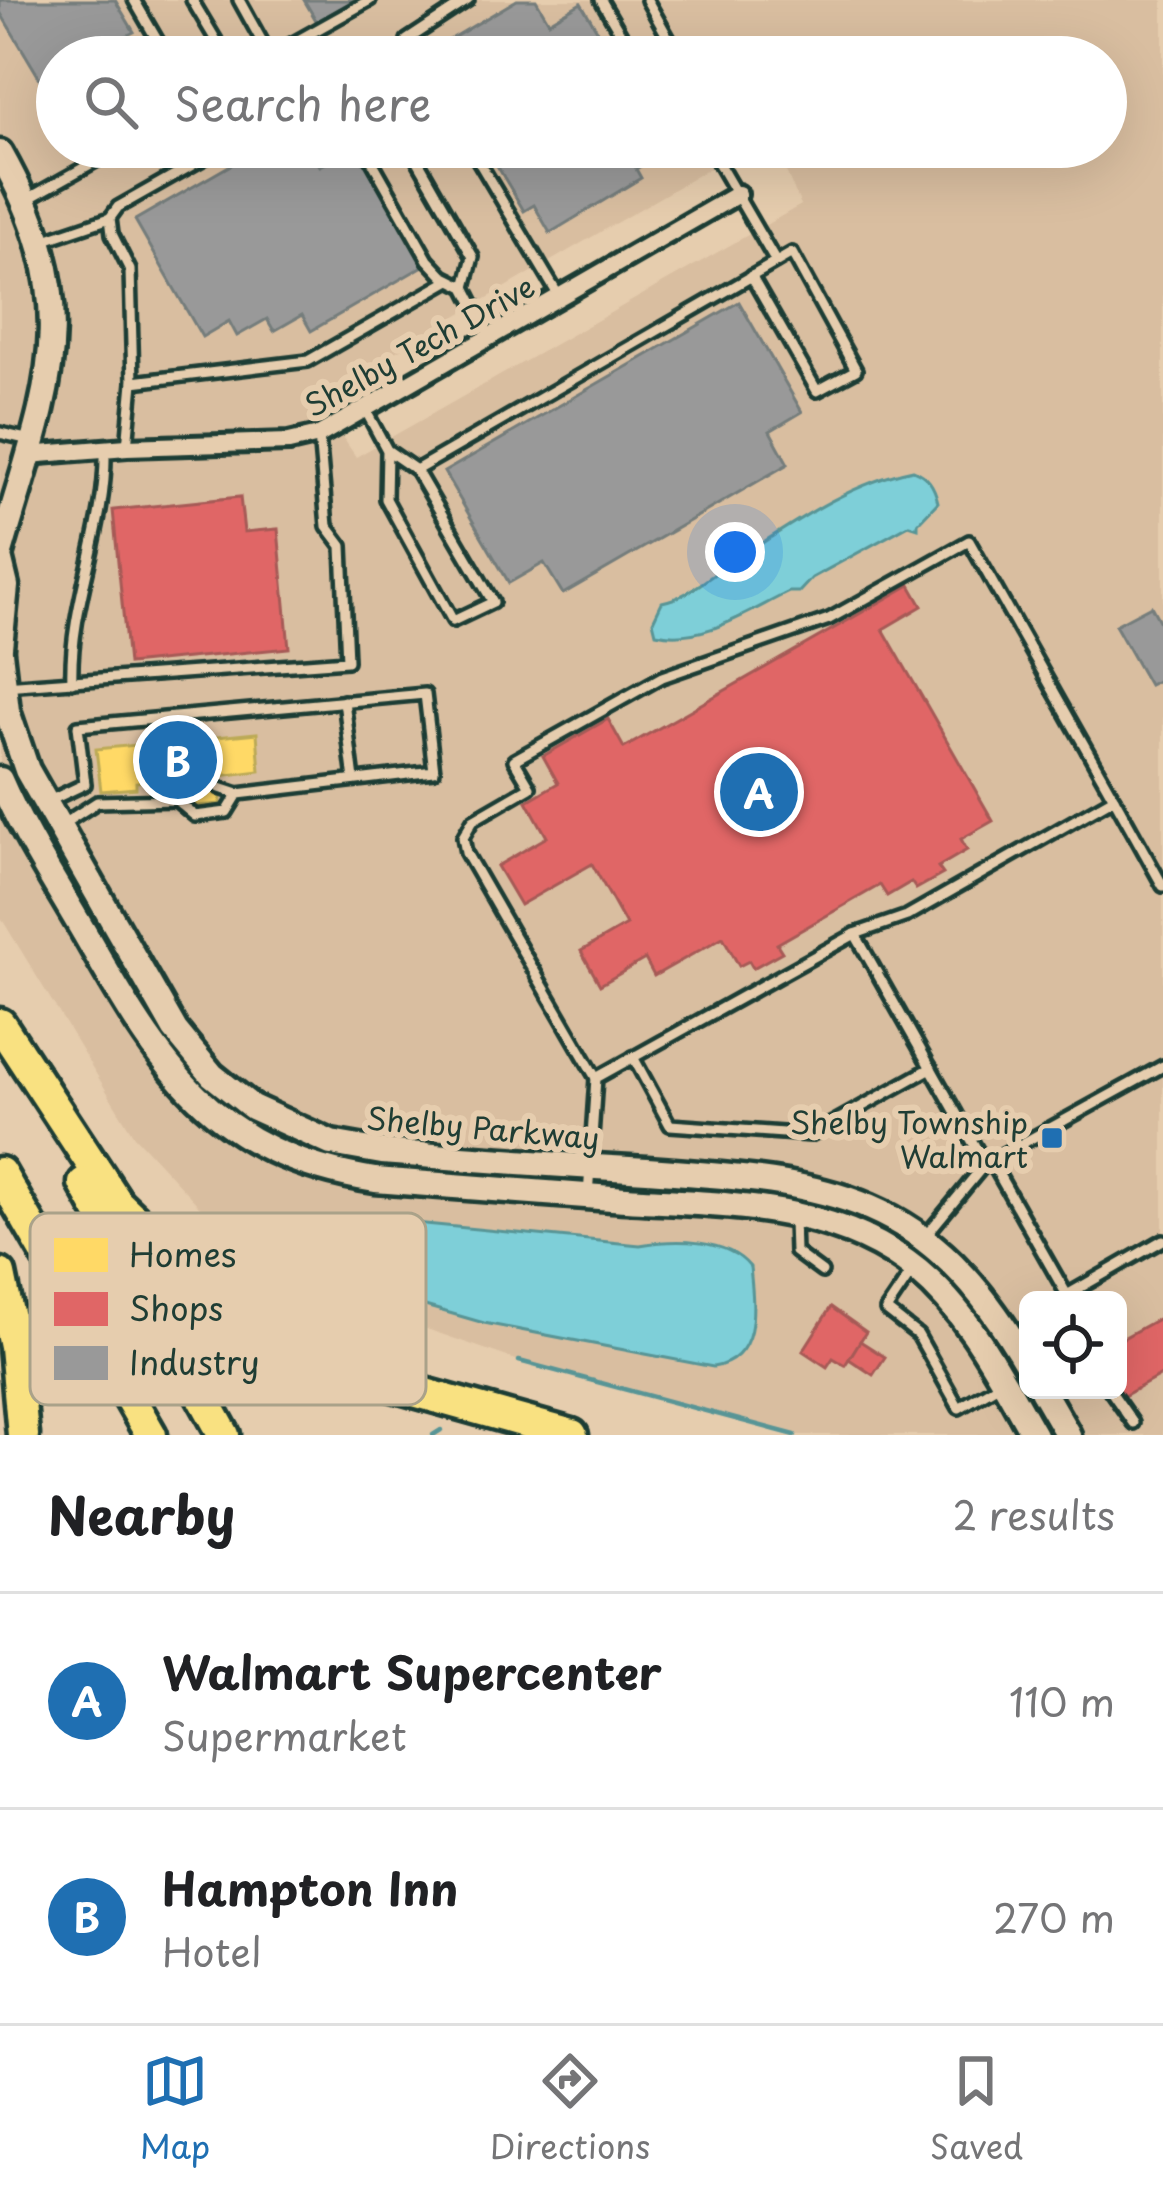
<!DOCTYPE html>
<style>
:root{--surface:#fff;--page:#f2f2f2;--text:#202124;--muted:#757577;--line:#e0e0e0;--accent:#1f6fb2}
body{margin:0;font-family:"Playpen Sans",sans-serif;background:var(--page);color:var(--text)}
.controls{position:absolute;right:36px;bottom:36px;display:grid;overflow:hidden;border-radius:18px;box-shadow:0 12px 48px #0002}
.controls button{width:108px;height:108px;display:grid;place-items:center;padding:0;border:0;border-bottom:3px solid var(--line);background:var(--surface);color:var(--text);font:60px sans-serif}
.you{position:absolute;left:735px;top:552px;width:42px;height:42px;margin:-30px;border:9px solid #fff;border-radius:50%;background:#1a73e8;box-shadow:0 0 0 18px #1a73e833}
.badge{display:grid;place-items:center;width:78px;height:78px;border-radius:50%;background:var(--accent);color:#fff;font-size:39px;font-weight:700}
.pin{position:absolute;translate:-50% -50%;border:6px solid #fff;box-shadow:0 3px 12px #0006}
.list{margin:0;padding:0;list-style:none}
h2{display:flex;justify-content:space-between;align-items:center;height:156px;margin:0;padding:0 48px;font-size:51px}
h2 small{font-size:39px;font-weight:400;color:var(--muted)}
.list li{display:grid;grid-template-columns:78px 1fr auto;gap:36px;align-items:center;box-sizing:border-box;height:216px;padding:0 48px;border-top:3px solid var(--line)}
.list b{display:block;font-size:45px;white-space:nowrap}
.list p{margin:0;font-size:39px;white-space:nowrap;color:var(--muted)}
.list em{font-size:39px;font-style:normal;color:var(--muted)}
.icon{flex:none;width:66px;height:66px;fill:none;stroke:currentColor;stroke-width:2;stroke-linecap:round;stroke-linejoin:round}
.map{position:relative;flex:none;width:1163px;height:1435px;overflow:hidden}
.search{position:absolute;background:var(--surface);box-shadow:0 12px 48px #0002;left:36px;right:36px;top:36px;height:132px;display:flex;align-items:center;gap:30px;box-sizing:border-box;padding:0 42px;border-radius:66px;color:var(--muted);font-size:45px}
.sheet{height:588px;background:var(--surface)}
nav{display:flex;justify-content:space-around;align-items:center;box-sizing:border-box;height:168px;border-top:3px solid var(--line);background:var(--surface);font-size:33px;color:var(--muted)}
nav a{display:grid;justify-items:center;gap:6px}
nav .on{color:var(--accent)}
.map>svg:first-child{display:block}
.built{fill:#d9bea0;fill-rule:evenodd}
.water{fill:#7ecfd8;stroke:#589596;stroke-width:3}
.homes{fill:#ffd966;stroke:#bcaa57;stroke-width:3}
.shops{fill:#e06666;stroke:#a65a57;stroke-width:3}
.industry{fill:#999;stroke:#747d7b;stroke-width:3}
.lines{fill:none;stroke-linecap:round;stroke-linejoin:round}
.stream{stroke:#589596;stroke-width:4.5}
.lane-casing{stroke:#1f3d34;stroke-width:18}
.street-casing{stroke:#1f3d34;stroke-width:26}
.secondary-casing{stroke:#1f3d34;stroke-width:33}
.highway-casing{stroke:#1f3d34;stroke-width:39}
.lane{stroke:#e6cdae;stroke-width:9}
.street{stroke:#e6cdae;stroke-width:16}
.secondary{stroke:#e6cdae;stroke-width:24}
.highway{stroke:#f9e181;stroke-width:30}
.poi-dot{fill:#1f6fb2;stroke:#e6cdae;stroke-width:4.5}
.labels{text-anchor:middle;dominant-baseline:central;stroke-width:12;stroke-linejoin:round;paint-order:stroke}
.street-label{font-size:30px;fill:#1f3d34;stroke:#e6cdae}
.poi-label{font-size:30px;fill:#1f3d34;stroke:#e6cdae;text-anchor:end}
.key{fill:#e6cdae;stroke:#aaa289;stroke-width:3}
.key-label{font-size:33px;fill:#1f3d34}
</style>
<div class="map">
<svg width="1163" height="1435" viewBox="0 0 1163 1435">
<rect width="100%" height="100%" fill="#e6cdae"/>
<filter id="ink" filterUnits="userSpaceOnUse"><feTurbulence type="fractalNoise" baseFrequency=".00833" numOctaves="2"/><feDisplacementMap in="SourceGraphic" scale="24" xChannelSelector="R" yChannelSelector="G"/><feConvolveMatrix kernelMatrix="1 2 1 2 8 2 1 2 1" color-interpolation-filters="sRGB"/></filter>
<g filter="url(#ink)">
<path class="built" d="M0,0H1163V1435H795L519,1361L372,1310L236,1246L134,1136L0,916ZM57,57H1106V147H775L801,205L356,457L316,398L746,147H57ZM1028,1300H1118V1390H1028Z"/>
<g class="water">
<path d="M913,470C928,476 934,485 938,502L918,523V528L909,525L812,578L799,592H789C749,611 703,644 656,633L653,621L662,602C690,596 704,580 728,565C785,529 845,484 913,470Z"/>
<path d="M343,1216L640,1245C674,1239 727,1238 750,1267C754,1306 761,1359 713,1367L484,1323L425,1306L313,1258L304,1250L301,1238C312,1220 322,1217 343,1216Z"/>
</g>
<path class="homes" d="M257,733L260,771L219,776L221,804L195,806L192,776L136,782V788L101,791L96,749Z"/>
<g class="shops">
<path d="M240,497L244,532L278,529L289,648L128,664L113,510Z"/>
<path d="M910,585L922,606L883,629L993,821L961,839L967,850L938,867L943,874L916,889L911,882L887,896L880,885L777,944L782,952L753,968L749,961L739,966L723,937L654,976L645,959L600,985L581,951L626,925L592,864L520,905L497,866L547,837L527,801L558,783L543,756L608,719L624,748Z"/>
<path d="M831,1307L866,1332L845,1365L833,1358L827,1367L803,1351Z"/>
<path d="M1163,1316V1374L1122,1397L1118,1390V1341Z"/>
<path d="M860,1341L885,1357L873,1375L849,1359Z"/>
</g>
<g class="industry">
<path d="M0,0H115L134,32L118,40L128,57H57V107L0,12Z"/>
<path d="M304,0H354L317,22Z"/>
<path d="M517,0H536L549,22L581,3L613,57H432L429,52Z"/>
<path d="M262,147H309L320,166L358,147L425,265L311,331L302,315L274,331L267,319L237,336L229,321L202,337L135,220Z"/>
<path d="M486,147H654L659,155L636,169L641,178L550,233L534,205L524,211Z"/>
<path d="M739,302L802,412L770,431L788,464L563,594L544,563L509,583L444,472Z"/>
<path d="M1151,606L1163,628V678L1149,685L1115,625Z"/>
</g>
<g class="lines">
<g class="stream">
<path d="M519,1361L795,1435"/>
<path d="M433,1435L441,1430"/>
</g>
<g class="lane-casing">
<g id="lane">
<path d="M134,0L167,57"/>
<path d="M192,0L226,57"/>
<path d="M239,0L270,56"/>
<path d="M601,0L634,57"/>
<path d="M647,0L679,57"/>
<path d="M268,57L370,0"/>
<path d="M417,57L407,40L468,0"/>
<path d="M364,147L428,260L443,276L465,287L491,338"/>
<path d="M410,147L473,257L465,287"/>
<path d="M470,147L560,298"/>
<path d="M709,147L776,262"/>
<path d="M26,200L121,147"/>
<path d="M42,241L110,218"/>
<path d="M133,382L308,361L450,280"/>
<path d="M366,411L387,450L416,470L493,602L453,621L386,499L387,450"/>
<path d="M0,433L30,440"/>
<path d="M127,447L133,382L130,270L112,234L110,218L118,207L224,147"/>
<path d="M416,470L792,253L856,370L817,391L751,276"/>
<path d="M72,682C69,603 107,529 105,450"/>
<path d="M4,686L347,661L342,546L327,526L319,435"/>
<path d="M344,701L354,780"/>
<path d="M220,788L238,794"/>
<path d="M176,800L193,792"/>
<path d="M49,801L85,784L78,726L425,694L434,771L238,794L227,812L195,816L176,800L97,802L63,824"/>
<path d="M855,934L985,1164"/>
<path d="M633,1057L670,1125L811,1135L931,1068"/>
<path d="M596,1078L466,853L463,837L473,820L530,787L514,760L662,677L829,619L969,541L1114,798"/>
<path d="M991,1161L1067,1295L1163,1240"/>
<path d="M588,1196L596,1078L855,934L907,916L1114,798L1163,886"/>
<path d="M794,1220L795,1252L822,1272"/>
<path d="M923,1239L985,1164L1163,1066"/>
<path d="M911,1273L886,1310L918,1335L959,1408L1000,1384"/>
<path d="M1110,1390L1133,1423"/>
</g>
</g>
<g class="street-casing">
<path id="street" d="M28,455L127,447L289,442L319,435L738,194"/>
</g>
<g class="secondary-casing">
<g id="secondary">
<path d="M0,153C89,311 46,392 0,553"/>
<path d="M0,561L6,586L0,647"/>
<path d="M0,652L7,711L27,770L175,1030L212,1075L252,1107L331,1143L382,1152C470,1159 558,1165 647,1170C833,1183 928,1192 1028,1366"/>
<path d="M0,780C23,833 56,884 85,934C161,1067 211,1154 375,1180C454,1186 533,1192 612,1198C718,1206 832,1200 918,1271C971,1315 1000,1376 1034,1435"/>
<path d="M1042,1390L1068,1435"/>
</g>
</g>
<g class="highway-casing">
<g id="highway">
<path d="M0,1024L118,1204L215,1296L292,1345L364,1377L572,1435"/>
<path d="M0,1173L151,1435"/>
<path d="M84,1183L224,1435"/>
<path d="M0,1274L15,1347L23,1435"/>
</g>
</g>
<use href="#lane" class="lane"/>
<use href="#street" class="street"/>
<use href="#secondary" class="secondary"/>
<use href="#highway" class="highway"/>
</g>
</g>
<rect class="poi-dot" x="1040" y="1126" width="24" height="24" rx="6"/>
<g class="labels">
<g class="street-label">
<text transform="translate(419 345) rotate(-29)">Shelby Tech Drive</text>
<text transform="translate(483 1127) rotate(5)">Shelby Parkway</text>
</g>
<g class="poi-label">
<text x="1028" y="1121">Shelby Township<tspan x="1028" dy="34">Walmart</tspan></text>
</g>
</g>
<rect x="30" y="1213" width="396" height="192" rx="18" class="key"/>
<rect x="54" y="1238" width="54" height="34" fill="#ffd966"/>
<rect x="54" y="1292" width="54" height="34" fill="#e06666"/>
<rect x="54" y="1346" width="54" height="34" fill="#999"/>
<g class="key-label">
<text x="129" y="1267">Homes</text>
<text x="129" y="1321">Shops</text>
<text x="129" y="1375">Industry</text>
</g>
</svg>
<div class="controls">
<button><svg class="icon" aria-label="locate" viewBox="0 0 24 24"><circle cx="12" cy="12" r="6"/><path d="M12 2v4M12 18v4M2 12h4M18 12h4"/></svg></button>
</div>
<div class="you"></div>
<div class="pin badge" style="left:759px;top:792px">A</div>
<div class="pin badge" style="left:178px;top:760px">B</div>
<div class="search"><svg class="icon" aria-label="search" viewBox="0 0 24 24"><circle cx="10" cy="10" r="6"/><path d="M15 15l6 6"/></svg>Search here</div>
</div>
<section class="sheet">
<h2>Nearby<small>2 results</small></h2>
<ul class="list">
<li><span class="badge">A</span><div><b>Walmart Supercenter</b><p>Supermarket</p></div><em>110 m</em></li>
<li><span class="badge">B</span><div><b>Hampton Inn</b><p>Hotel</p></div><em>270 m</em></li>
</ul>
</section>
<nav>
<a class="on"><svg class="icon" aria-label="map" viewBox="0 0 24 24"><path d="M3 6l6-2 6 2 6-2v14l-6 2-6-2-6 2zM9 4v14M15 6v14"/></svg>Map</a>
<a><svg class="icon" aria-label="directions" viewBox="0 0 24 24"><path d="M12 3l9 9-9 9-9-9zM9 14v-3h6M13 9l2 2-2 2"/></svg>Directions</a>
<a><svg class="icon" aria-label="saved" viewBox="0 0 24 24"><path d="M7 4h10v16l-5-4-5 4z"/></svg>Saved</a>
</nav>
